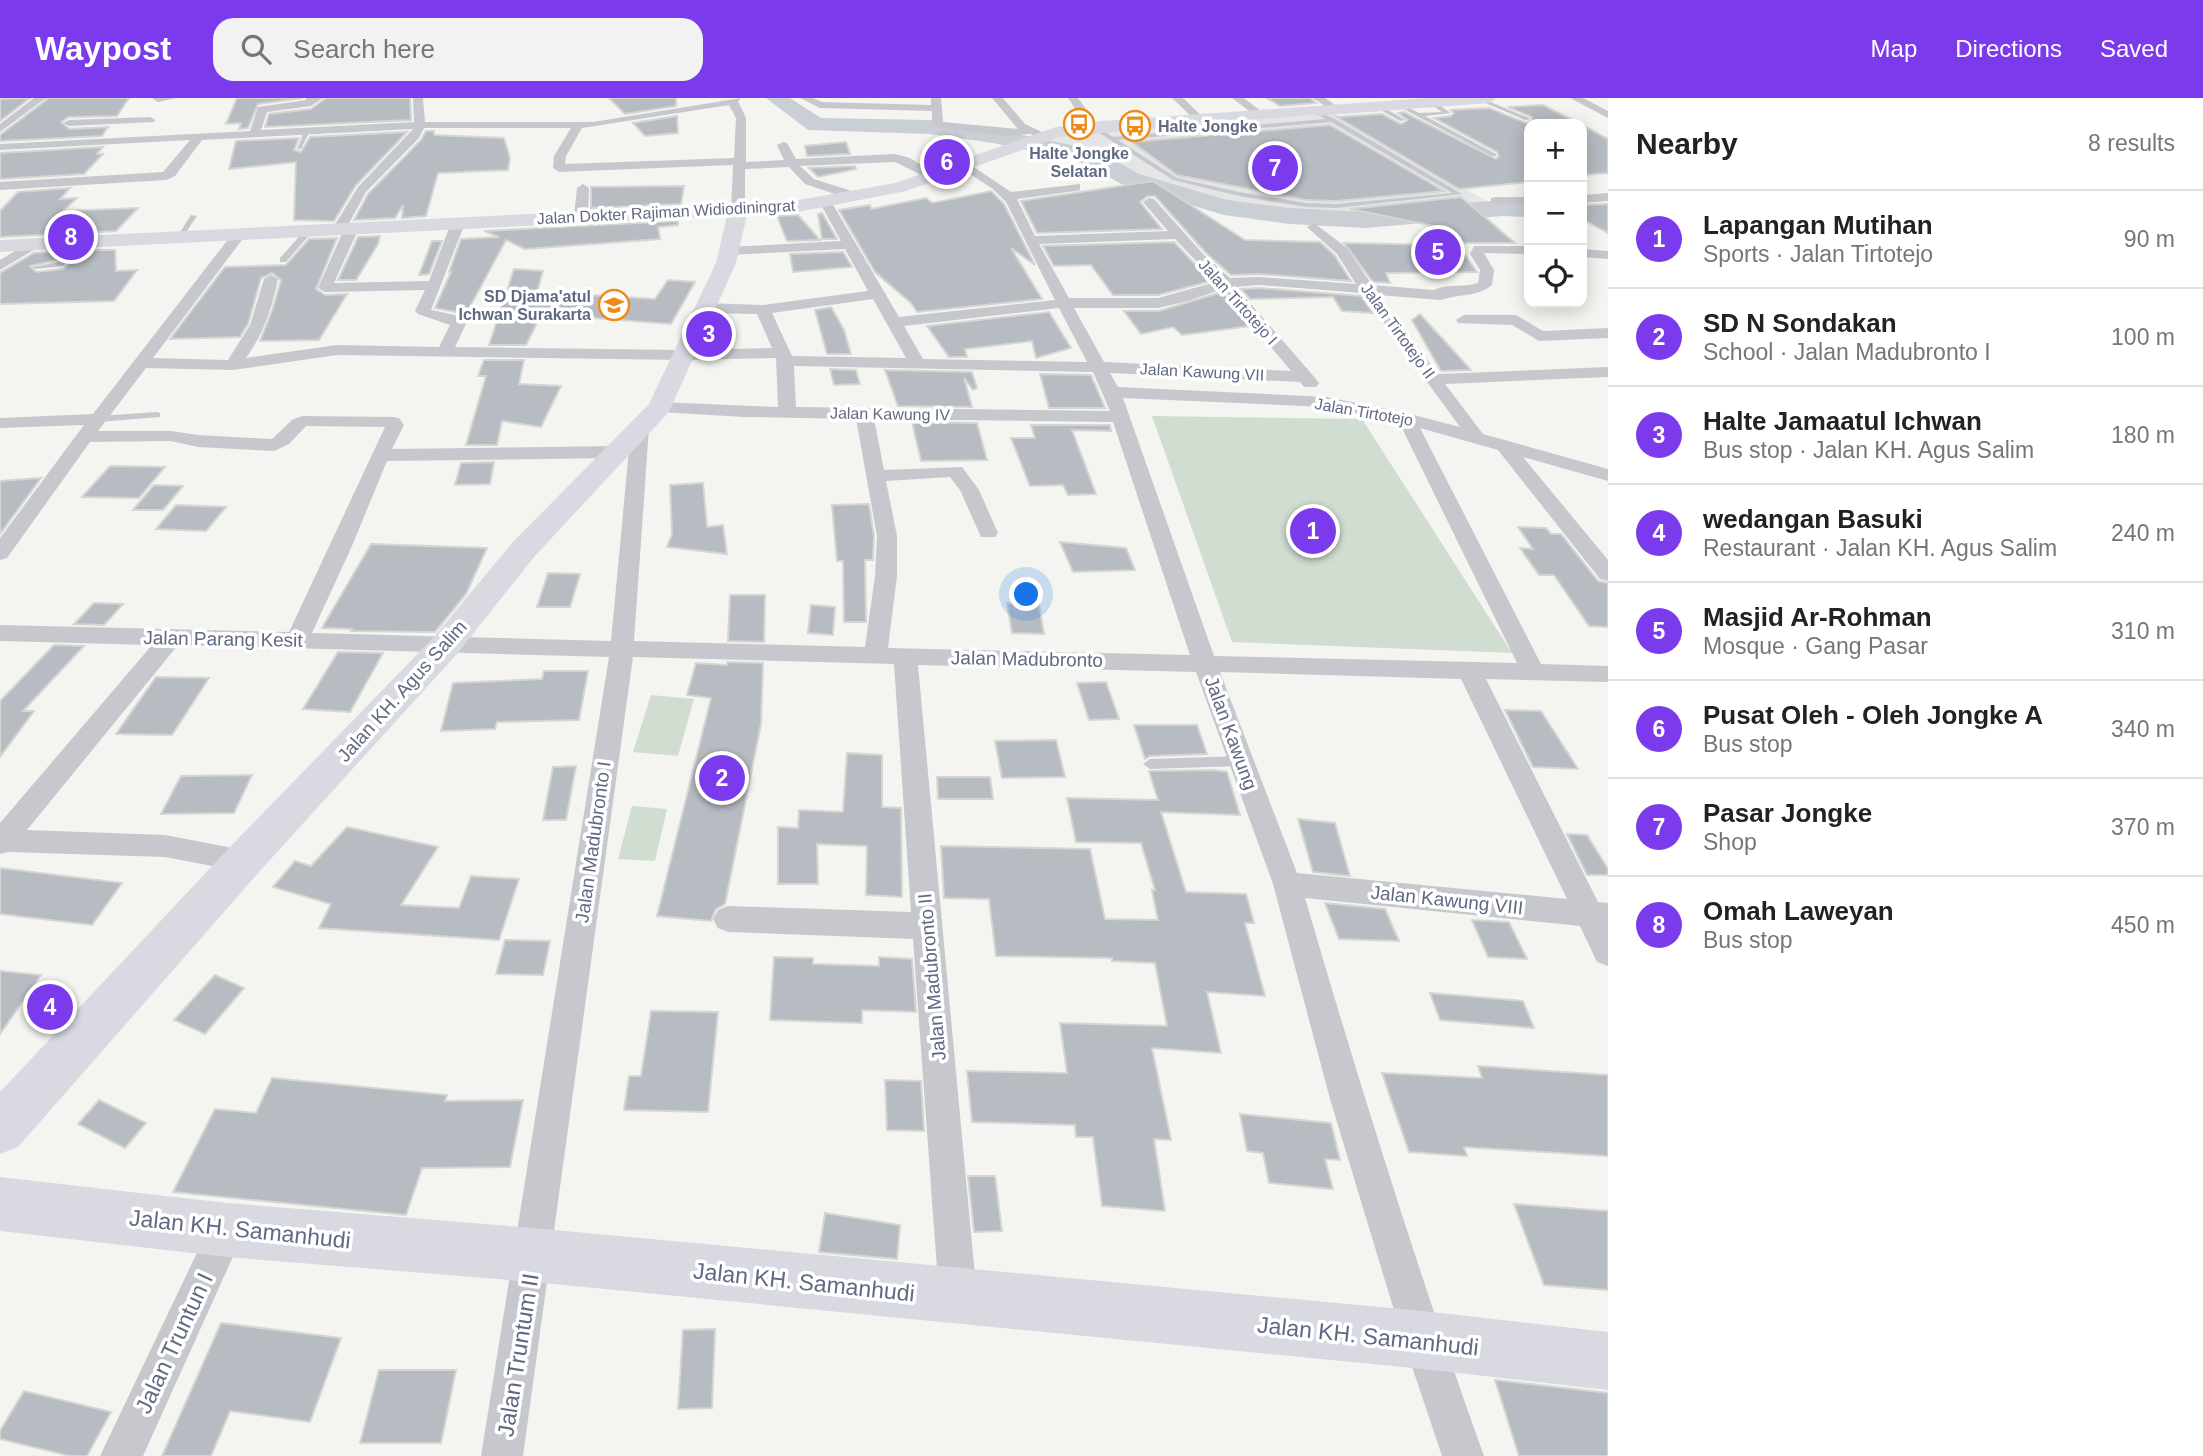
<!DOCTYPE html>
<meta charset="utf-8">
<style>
:root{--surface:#fff;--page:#f2f2f2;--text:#222;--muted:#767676;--line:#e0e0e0;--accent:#7c3aed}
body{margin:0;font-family:Arial,sans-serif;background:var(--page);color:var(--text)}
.controls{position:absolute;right:21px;top:21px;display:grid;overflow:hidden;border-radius:14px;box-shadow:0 4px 18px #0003}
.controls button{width:63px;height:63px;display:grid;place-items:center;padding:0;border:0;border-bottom:2px solid var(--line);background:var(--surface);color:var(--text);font:35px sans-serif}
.you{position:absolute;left:1027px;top:497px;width:24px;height:24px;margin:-18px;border:5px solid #fff;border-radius:50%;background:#1a73e8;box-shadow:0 0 0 10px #1a73e833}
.badge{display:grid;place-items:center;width:46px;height:46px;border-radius:50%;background:var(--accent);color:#fff;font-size:23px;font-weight:700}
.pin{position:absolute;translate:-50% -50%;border:4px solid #fff;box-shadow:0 2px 7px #0006}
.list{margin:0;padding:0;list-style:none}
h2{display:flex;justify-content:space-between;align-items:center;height:91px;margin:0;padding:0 28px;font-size:30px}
h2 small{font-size:23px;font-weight:400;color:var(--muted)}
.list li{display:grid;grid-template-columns:46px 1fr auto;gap:21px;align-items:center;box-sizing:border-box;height:98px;padding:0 28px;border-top:2px solid var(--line)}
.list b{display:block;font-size:26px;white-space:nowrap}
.list p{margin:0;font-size:23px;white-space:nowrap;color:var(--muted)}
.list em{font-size:23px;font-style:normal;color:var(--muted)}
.icon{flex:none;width:38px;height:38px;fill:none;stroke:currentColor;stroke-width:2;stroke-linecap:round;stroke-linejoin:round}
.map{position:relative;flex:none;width:1608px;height:1358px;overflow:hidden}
header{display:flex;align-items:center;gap:42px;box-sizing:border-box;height:98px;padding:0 35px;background:var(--accent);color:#fff}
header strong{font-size:33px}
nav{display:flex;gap:38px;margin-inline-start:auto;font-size:24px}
.search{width:490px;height:63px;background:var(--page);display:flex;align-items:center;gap:18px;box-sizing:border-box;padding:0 24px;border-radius:21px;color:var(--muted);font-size:26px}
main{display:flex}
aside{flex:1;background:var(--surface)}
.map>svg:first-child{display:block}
.built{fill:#e4e5e4}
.green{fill:#d2ddd1}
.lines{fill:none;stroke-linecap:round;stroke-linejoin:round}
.river{fill:#cacfd6;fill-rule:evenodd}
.building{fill:#b7bbc2;stroke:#d5d6d3;stroke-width:2}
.service{fill:#c7c8cd;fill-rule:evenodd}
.minor{fill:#c7c8cd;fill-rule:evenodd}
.secondary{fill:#d9dae1;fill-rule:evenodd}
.primary{fill:#d9dae1;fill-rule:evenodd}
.labels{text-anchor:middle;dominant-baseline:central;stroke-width:7;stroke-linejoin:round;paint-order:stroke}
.far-poi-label{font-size:16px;font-weight:bold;fill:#616a84;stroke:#fff;text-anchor:start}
.far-street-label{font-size:16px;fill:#616a84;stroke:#fff}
.street-label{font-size:19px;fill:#616a84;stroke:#fff}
.near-street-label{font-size:23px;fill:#616a84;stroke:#fff}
</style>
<header>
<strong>Waypost</strong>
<div class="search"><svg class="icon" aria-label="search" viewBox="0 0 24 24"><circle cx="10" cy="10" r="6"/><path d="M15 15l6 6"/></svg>Search here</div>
<nav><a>Map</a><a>Directions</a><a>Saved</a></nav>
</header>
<main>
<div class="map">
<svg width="1608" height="1358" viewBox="0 0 1608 1358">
<rect width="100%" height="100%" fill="#f4f5f0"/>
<path class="built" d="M1332,14L1488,104L1353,116L1246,108L1143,81L1101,58L1046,43L1074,36Z"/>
<g class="green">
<path d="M1152,318L1362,321L1512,555L1232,544Z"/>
<path d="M651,597L694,601L678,658L633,654Z"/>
<path d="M632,708L667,711L655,763L618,761Z"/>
</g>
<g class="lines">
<path class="river" d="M766,0H790L821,20L930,22L993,31L1076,48L1107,58L1139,76L1227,102L1290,110L1366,114L1502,102L1529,103V119L1502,118L1366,130L1290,126L1224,117L1121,86L1091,68L1070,61L993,45L930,36L808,32Z"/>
</g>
<g class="building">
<path d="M30,0L0,23V1Z"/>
<path d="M49,0H129L117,18L69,19L61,24L69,31L108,29L102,38L0,43V37Z"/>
<path d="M237,0H302L258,6L248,30L239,31L241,25L226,26Z"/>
<path d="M326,0H410L411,22L265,29L269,16L311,11Z"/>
<path d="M609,0H676V8L625,16Z"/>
<path d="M1267,0H1310L1316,5L1280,8Z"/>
<path d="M1543,7L1580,26H1529V84L1459,91L1337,19L1382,16L1401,26L1408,22L1398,15L1404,14L1496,61L1499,58L1497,54L1434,20L1451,18L1454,15L1451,12L1489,10L1526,25L1532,23V19L1508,9Z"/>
<path d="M677,18L678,35L645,38L633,25Z"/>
<path d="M1330,27L1444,93L1336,103L1306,102L1177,77L1132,44Z"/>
<path d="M1582,27L1608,41V75L1582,77Z"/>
<path d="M426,33H434V37L504,40L510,60L508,72L438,75L426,118L402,120L403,107L395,120L354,122L368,96L421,42Z"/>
<path d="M407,34L356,87L334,123L294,122L296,64L229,71L236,43L299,40L294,52L301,54L310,39Z"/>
<path d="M846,44L850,56L807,58L805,48Z"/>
<path d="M103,49L97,56H103L84,76L0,81V55Z"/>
<path d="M855,68L856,71L818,79L809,70Z"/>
<path d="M1153,83L1245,142L1320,144L1335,158L1351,183L1259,176L1231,177L1206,155L1155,98H1148L1140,104L1162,131L1037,135L1021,103Z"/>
<path d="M684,88L681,106L591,110V89Z"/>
<path d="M70,90L60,101L77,100L63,113L138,110L116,133L0,139V113L18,94Z"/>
<path d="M991,93L1004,106L1035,167L1011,150L1042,201L917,214L911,205L875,174L839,112L870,107L871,111L926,100L932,105Z"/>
<path d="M1461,99L1515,145H1457L1477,174L1386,175L1390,185L1373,184L1344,145L1442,147L1444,130L1350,111Z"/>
<path d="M1608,106V135L1582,121V107Z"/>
<path d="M822,115L837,141H822L818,116Z"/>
<path d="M798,117L820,142L787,143L777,118Z"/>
<path d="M678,123V127L658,129L660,141L525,151L506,142L466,216L435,210L451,174H449L461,141L499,139L484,133Z"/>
<path d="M380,138L378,146L356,182H338L358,139Z"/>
<path d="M337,140L316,191L325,197L347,196L319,242L260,243L272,213L281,182L272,175L261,180L248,226L240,239L170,241L225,169L286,167L309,141Z"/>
<path d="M432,143H442L429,176L419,177Z"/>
<path d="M1174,144L1211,183L1158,197H1113L1091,167L1054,168L1043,148Z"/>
<path d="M99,152H115L116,173L137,172L114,203L0,206V175L34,155L65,153L57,162L30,168L36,174L63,171L82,153Z"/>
<path d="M843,154L852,169L793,174L790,156Z"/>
<path d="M514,171L543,173L537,194L655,201L668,182L695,184L671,226L580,219L578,223L539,221L526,247H489Z"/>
<path d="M1259,190L1361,198L1373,215L1342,213L1333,199L1250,201L1241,191Z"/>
<path d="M1222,194L1251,228L1182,237L1173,229L1141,236L1124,213H1159Z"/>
<path d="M831,209L844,232L851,256H827L815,212Z"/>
<path d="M1049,214L1071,250L1036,260L1032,243L965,251L967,259H949L927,228Z"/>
<path d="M1420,216L1471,272L1441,273L1412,222Z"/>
<path d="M484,262H524L519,286L561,288L541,329L502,323L497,347H466L486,278H478Z"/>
<path d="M830,271L856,272L860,286L834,287Z"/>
<path d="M885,272L972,274L977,290L973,292L964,280L972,309L898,308Z"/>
<path d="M1040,276L1091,277L1105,310H1049Z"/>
<path d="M912,324L977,325L987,362L921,363Z"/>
<path d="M1031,327H1110L1111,333L1072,332L1096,396L1068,397L1063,387L1030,388L1011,340H1035Z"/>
<path d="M494,364L490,386L455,387L461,365Z"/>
<path d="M110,368L165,369L139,400L82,399Z"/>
<path d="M41,380L0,436V383Z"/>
<path d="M703,385L707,429L723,427L727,456L667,449L672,436L670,387Z"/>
<path d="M154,387L183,388L163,412H133Z"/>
<path d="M869,406L874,438L873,462H865L866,524H844L843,463H837L832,407Z"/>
<path d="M176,407L226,409L206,433L156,431Z"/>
<path d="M1518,429L1546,430L1551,436H1561L1598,483L1608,485V529L1589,528L1554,477H1539L1520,450L1533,451Z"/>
<path d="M1060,444L1126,450L1135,472L1073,474Z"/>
<path d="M371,446L487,450L466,496L435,534L351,533L352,531L322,530Z"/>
<path d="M548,475L580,476L570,509H537Z"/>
<path d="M730,497H765L764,544L728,543Z"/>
<path d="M94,505L123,506L104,527L74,526Z"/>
<path d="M1007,505L1039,506L1044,536L1012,535Z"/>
<path d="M811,507L835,509L833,537L808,535Z"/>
<path d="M54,547L84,548L23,613H34L0,659V603Z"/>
<path d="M338,554L383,555L350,614L303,611Z"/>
<path d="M727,564L763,565L761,626L725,806L716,811L711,823L657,818L711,600L687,597L696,565L727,567Z"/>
<path d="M544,573H588L579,622L497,624L495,631L441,633L453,585L542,581Z"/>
<path d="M156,579L209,580L172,637L116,636Z"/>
<path d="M1106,584L1119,621L1089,622L1077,585Z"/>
<path d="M1505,612L1541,613L1578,671L1533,669Z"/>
<path d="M1134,627H1197L1207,656L1150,658L1145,661Z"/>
<path d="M1056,642L1065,679L1002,680L995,643Z"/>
<path d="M847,655L882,657V709L901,710L902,799L866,797L867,748L817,746L818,786H778V729L798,730L799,712L843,714Z"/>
<path d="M576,668L566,722H543L553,669Z"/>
<path d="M1213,672L1227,674L1240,717L1161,714L1186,794L1246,796L1254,825H1245L1265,898L1207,894L1221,955L1152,950L1171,1042L1154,1041L1165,1113L1102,1108L1093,1039H1076L1075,1027L972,1024L967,973L1067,975L1060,925L1167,928L1155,865L1112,863V860L996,858L989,801L944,800L941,748L1090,751L1105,821L1158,822L1152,792H1155L1141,745L1076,744L1067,700L1158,702L1149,673Z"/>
<path d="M252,677L234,715L161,716L181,678Z"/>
<path d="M937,679H990L993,701H938Z"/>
<path d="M1298,721L1335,725L1350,778L1313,774Z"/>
<path d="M347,729L438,749L401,807L459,810L471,778L519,781L499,842L319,830L331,806L273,789L295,763L311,768Z"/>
<path d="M1567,736L1587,737L1608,771V777H1587Z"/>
<path d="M0,770L122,785L92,827L0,816Z"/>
<path d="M1325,805L1385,811L1399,843L1339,841Z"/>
<path d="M1472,822L1509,824L1527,861L1488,859Z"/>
<path d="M505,842L550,843L543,877L496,876Z"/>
<path d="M774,859L813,860V866L879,868V859L912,861L916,914L862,912V925L770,922Z"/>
<path d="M0,873L41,877L0,936Z"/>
<path d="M215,877L244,890L205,936L174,922Z"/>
<path d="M1430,895L1523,903L1534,930L1440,922Z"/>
<path d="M651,913L718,914L708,1014L624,1012L629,978H641Z"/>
<path d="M1478,968L1608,977V1058L1464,1049L1467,1058L1409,1054L1382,975L1482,980Z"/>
<path d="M272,980L447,997L445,1003L523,1002L510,1069L422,1070L406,1117L173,1094L215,1011L256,1015Z"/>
<path d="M885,982L921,983L924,1033L887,1032Z"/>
<path d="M99,1002L146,1025L125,1050L78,1026Z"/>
<path d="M1240,1016L1331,1025L1340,1062L1325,1061L1333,1091L1269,1085L1263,1055L1247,1053Z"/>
<path d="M968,1078H995L1002,1133L974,1134Z"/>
<path d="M1514,1106L1608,1113V1192L1544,1187Z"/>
<path d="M825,1115L900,1127L897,1161L819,1154Z"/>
<path d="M221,1225L341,1240L310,1324L230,1313L211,1358H162Z"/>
<path d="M715,1231L712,1310L678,1311L683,1232Z"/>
<path d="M379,1272H456L441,1345H360Z"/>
<path d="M1495,1282L1608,1295V1358H1519Z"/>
<path d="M24,1293L111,1314L87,1358H70L0,1341V1333Z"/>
</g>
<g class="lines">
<g class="service">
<path d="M1481,0L1529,20L1530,21L1525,22L1476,1Z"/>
<path d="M1429,3H1433L1451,15L1425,18L1496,56V58H1492L1396,7L1401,6L1419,15L1442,14L1429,5Z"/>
<path d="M1377,6L1404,21L1405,22L1400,23L1375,9Z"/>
<path d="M1314,12L1335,21L1462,96L1336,110L1306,109L1239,98L1173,82L1090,29L1095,28L1113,39L1325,21L1314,14ZM1331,24L1452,95L1336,106L1306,105L1239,94L1177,80L1118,42Z"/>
<path d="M305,32L310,33L301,51H297Z"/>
<path d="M191,117L197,118L181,142H175Z"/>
<path d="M305,132L312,134L286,164H280V160Z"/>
<path d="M79,143L86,145L63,168L36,171L32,169L58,164Z"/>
<path d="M157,314L160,315V319L98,324L93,321L98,318Z"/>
<path d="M1241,658L1248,663L1241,668L1150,671L1143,666L1150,661Z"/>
</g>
<g class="minor">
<path d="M34,0H46L0,34V26Z"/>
<path d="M177,0L158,4L153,1V0Z"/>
<path d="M306,0H323L311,8L267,14L261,32L414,24L413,0H423L425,24H593L741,0L738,3L746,20V64L784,62L777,47L783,44L787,45L796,61L895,56L910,60L939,78L929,81L895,64L800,68L814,81L858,95L859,98L853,102L805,86L789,69L745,71V113L738,117L731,113L733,67L559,74L553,70L554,58L571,30H424L419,40L366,94L347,129H356L358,132L334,185L429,183L451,125L453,122H463L465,125L431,212L455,217L466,226L455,249L683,252L772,250L757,216L705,215L697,210L705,205L763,207L868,193L845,151L729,157L722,153L729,149L841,143L820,105L826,101L832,105L899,219L1055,202L1006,104L993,91L961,70L959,67L965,63L1011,94L1080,86V92L1076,93L1017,101L1035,138L1168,133L1143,104L1149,100L1154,101L1204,157L1230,180L1259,179L1356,186L1337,156L1307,129L1314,125L1347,150L1372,187L1434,192C1447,185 1464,190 1478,185L1480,172L1470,156L1474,148H1529V156L1484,155L1494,172L1492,187C1479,199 1457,196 1441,202L1378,197L1438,276L1608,269V279L1445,286L1483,336L1608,371V383L1523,359L1608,462V483L1600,481L1498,352L1420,330L1541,566L1608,568V584L1486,581L1598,804L1608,805V868L1597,864L1580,828L1305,800C1360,988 1418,1174 1484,1358H1442L1403,1242L1330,1001L1273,786L1196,574L918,567L977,1199L972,1213L958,1218L944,1213L939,1199L913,841L728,834L718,830L713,821L718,812L728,808L911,814L894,566L633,559L523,1358H481L609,559L178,547L27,732L165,737L254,754L258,762L254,770L244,774L165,759L8,754L0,756V725L152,547L0,543V527L289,534L385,329L306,328L289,346L274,353L198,349L171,343L90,344L7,460L0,462V440L84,327L0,330V320L93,316L233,135L238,134L245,138L153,260L228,262L250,227L264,181L271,177L278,181C272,210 264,235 246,260L337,247L439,249L450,227L418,216L415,213L425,192L325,194L318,190L342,136H333L331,133L358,89L413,31L202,42L175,78L166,82L0,92V84L163,74L190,42L0,52V46L250,33L258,9L306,2ZM729,7L736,20L734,60L565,66L566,58L582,30ZM1175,141L1216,184L1158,200H1069L1039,146ZM1259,187L1362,195L1460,329L1406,315L1327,299L1118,289L1110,275L1300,284L1304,289H1316L1319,285L1316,281L1236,189ZM1223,191L1291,273L1104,264L1074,210H1158L1188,203ZM873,201L906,260L792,258L772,215ZM1059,210L1087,264L923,261L904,228ZM337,257L683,262L776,260L778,309L660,304L651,309L660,314L744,319L856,321L877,438L875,478L865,549L634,543L649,330L640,325L631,330L611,543L312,535L352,448L387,363L617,360L626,354L617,348L392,351L404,327L399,320L393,319L302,318L292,322L272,341L198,337L171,333H98L146,270L233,272ZM794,268L1093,274L1110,313L796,309ZM1123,300L1327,309L1399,324L1517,565L1214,558ZM874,321L1113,324L1190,557L888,550L897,478V438L886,383L950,379L960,392L981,439H995L998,435L979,392L962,369L884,372ZM1220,574L1461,581L1567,801L1297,775Z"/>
<path d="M800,0H813L822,4L931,7V0H941L943,24L1018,31L992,0H1003L1025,26L1046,36L1040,39L1030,36L1007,38L938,30L932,27V13L820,10Z"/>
<path d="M1068,0H1078L1099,29L1097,31H1089Z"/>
<path d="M1172,0H1183L1205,21L1196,23Z"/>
<path d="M1232,0H1244L1266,17L1257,19Z"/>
<path d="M1313,0H1325L1341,11L1332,13Z"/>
<path d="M1570,0H1583L1608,13V20Z"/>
<path d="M150,19L155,22L154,24L69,28L63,25L69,22Z"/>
<path d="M583,86L589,90L588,118L581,122L574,118L577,90Z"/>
<path d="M1608,95V103L1582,105V97Z"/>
<path d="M1496,99H1529V107L1491,106V100Z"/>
<path d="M32,143L39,147L37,150L0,172V162Z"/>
<path d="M1582,151L1608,153V161L1582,159Z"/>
<path d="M1464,217H1516L1543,233L1608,230V240L1539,243L1512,227L1458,225L1456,222Z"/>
<path d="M227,1114L240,1119L245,1132L143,1358H100L214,1119Z"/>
</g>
<g class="secondary">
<path d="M1316,8L1322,10L1324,13L1322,16L1059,39L906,93L793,115L747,117L736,165L669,314L534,459L457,556L259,774L18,1049L0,1056V994L229,750L433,540L512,445L649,306L716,165L727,118L0,154V142L793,103L895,85L1056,29L1102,23Z"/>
<path d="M0,1079L227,1105L533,1130L1423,1213L1608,1234V1292L1423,1271L533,1184L227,1159L0,1133Z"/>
</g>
<path class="primary" d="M1427,0H1497L1489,5L1316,18L1308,13L1316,8Z"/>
</g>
<defs>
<g id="bus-ring" transform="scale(1.575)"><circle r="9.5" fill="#fff" stroke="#f08a15" stroke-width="1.5"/><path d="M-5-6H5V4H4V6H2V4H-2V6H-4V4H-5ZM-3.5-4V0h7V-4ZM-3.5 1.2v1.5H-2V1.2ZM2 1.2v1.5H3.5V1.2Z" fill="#f08a15"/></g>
<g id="school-ring" transform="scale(1.575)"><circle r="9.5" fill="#fff" stroke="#f08a15" stroke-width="1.5"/><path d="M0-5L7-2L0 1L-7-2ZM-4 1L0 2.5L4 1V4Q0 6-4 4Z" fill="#f08a15"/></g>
</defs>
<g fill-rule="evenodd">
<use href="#bus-ring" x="1079" y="26"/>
<use href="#bus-ring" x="1135" y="28"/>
<use href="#school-ring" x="614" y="207"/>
</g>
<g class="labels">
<g class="far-poi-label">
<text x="1158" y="28">Halte Jongke</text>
<text x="1079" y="55" text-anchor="middle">Halte Jongke<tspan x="1079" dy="18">Selatan</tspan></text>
<text x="591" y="198" text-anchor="end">SD Djama'atul<tspan x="591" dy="18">Ichwan Surakarta</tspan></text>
</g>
<g class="far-street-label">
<text transform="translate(666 114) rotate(-3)">Jalan Dokter Rajiman Widiodiningrat</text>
<text transform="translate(1238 204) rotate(48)">Jalan Tirtotejo I</text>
<text transform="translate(1398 233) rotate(54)">Jalan Tirtotejo II</text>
<text transform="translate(1202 274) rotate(3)">Jalan Kawung VII</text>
<text transform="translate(1364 314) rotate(10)">Jalan Tirtotejo</text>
<text transform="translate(890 316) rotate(1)">Jalan Kawung IV</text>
</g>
<g class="street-label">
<text transform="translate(223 541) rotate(1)">Jalan Parang Kesit</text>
<text transform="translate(1027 561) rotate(1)">Jalan Madubronto</text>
<text transform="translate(402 593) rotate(-48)">Jalan KH. Agus Salim</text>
<text transform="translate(1231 635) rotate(70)">Jalan Kawung</text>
<text transform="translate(593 744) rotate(-82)">Jalan Madubronto I</text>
<text transform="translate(1447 802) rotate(6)">Jalan Kawung VIII</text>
<text transform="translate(932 879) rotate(-95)">Jalan Madubronto II</text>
</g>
<g class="near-street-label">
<text transform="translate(240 1131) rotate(6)">Jalan KH. Samanhudi</text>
<text transform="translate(804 1184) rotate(6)">Jalan KH. Samanhudi</text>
<text transform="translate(1368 1238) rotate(6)">Jalan KH. Samanhudi</text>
<text transform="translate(174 1245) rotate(-65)">Jalan Truntun I</text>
<text transform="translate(518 1257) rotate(-81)">Jalan Truntum II</text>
</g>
</g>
</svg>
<div class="controls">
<button>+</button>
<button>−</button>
<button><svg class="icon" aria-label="locate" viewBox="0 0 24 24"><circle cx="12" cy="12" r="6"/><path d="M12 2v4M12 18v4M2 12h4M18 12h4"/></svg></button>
</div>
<div class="you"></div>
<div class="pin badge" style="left:1313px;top:433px">1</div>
<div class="pin badge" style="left:722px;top:680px">2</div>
<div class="pin badge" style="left:709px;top:236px">3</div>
<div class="pin badge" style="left:50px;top:909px">4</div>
<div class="pin badge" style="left:1438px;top:154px">5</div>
<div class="pin badge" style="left:947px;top:64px">6</div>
<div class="pin badge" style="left:1275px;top:70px">7</div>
<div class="pin badge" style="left:71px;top:139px">8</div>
</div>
<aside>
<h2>Nearby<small>8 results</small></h2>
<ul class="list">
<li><span class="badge">1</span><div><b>Lapangan Mutihan</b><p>Sports · Jalan Tirtotejo</p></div><em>90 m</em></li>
<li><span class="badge">2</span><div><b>SD N Sondakan</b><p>School · Jalan Madubronto I</p></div><em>100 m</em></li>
<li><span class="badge">3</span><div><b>Halte Jamaatul Ichwan</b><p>Bus stop · Jalan KH. Agus Salim</p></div><em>180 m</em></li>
<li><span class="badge">4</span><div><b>wedangan Basuki</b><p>Restaurant · Jalan KH. Agus Salim</p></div><em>240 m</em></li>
<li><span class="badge">5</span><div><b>Masjid Ar-Rohman</b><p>Mosque · Gang Pasar</p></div><em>310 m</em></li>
<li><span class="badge">6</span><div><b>Pusat Oleh - Oleh Jongke A</b><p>Bus stop</p></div><em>340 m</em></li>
<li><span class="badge">7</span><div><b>Pasar Jongke</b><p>Shop</p></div><em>370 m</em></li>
<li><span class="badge">8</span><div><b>Omah Laweyan</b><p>Bus stop</p></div><em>450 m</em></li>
</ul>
</aside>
</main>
